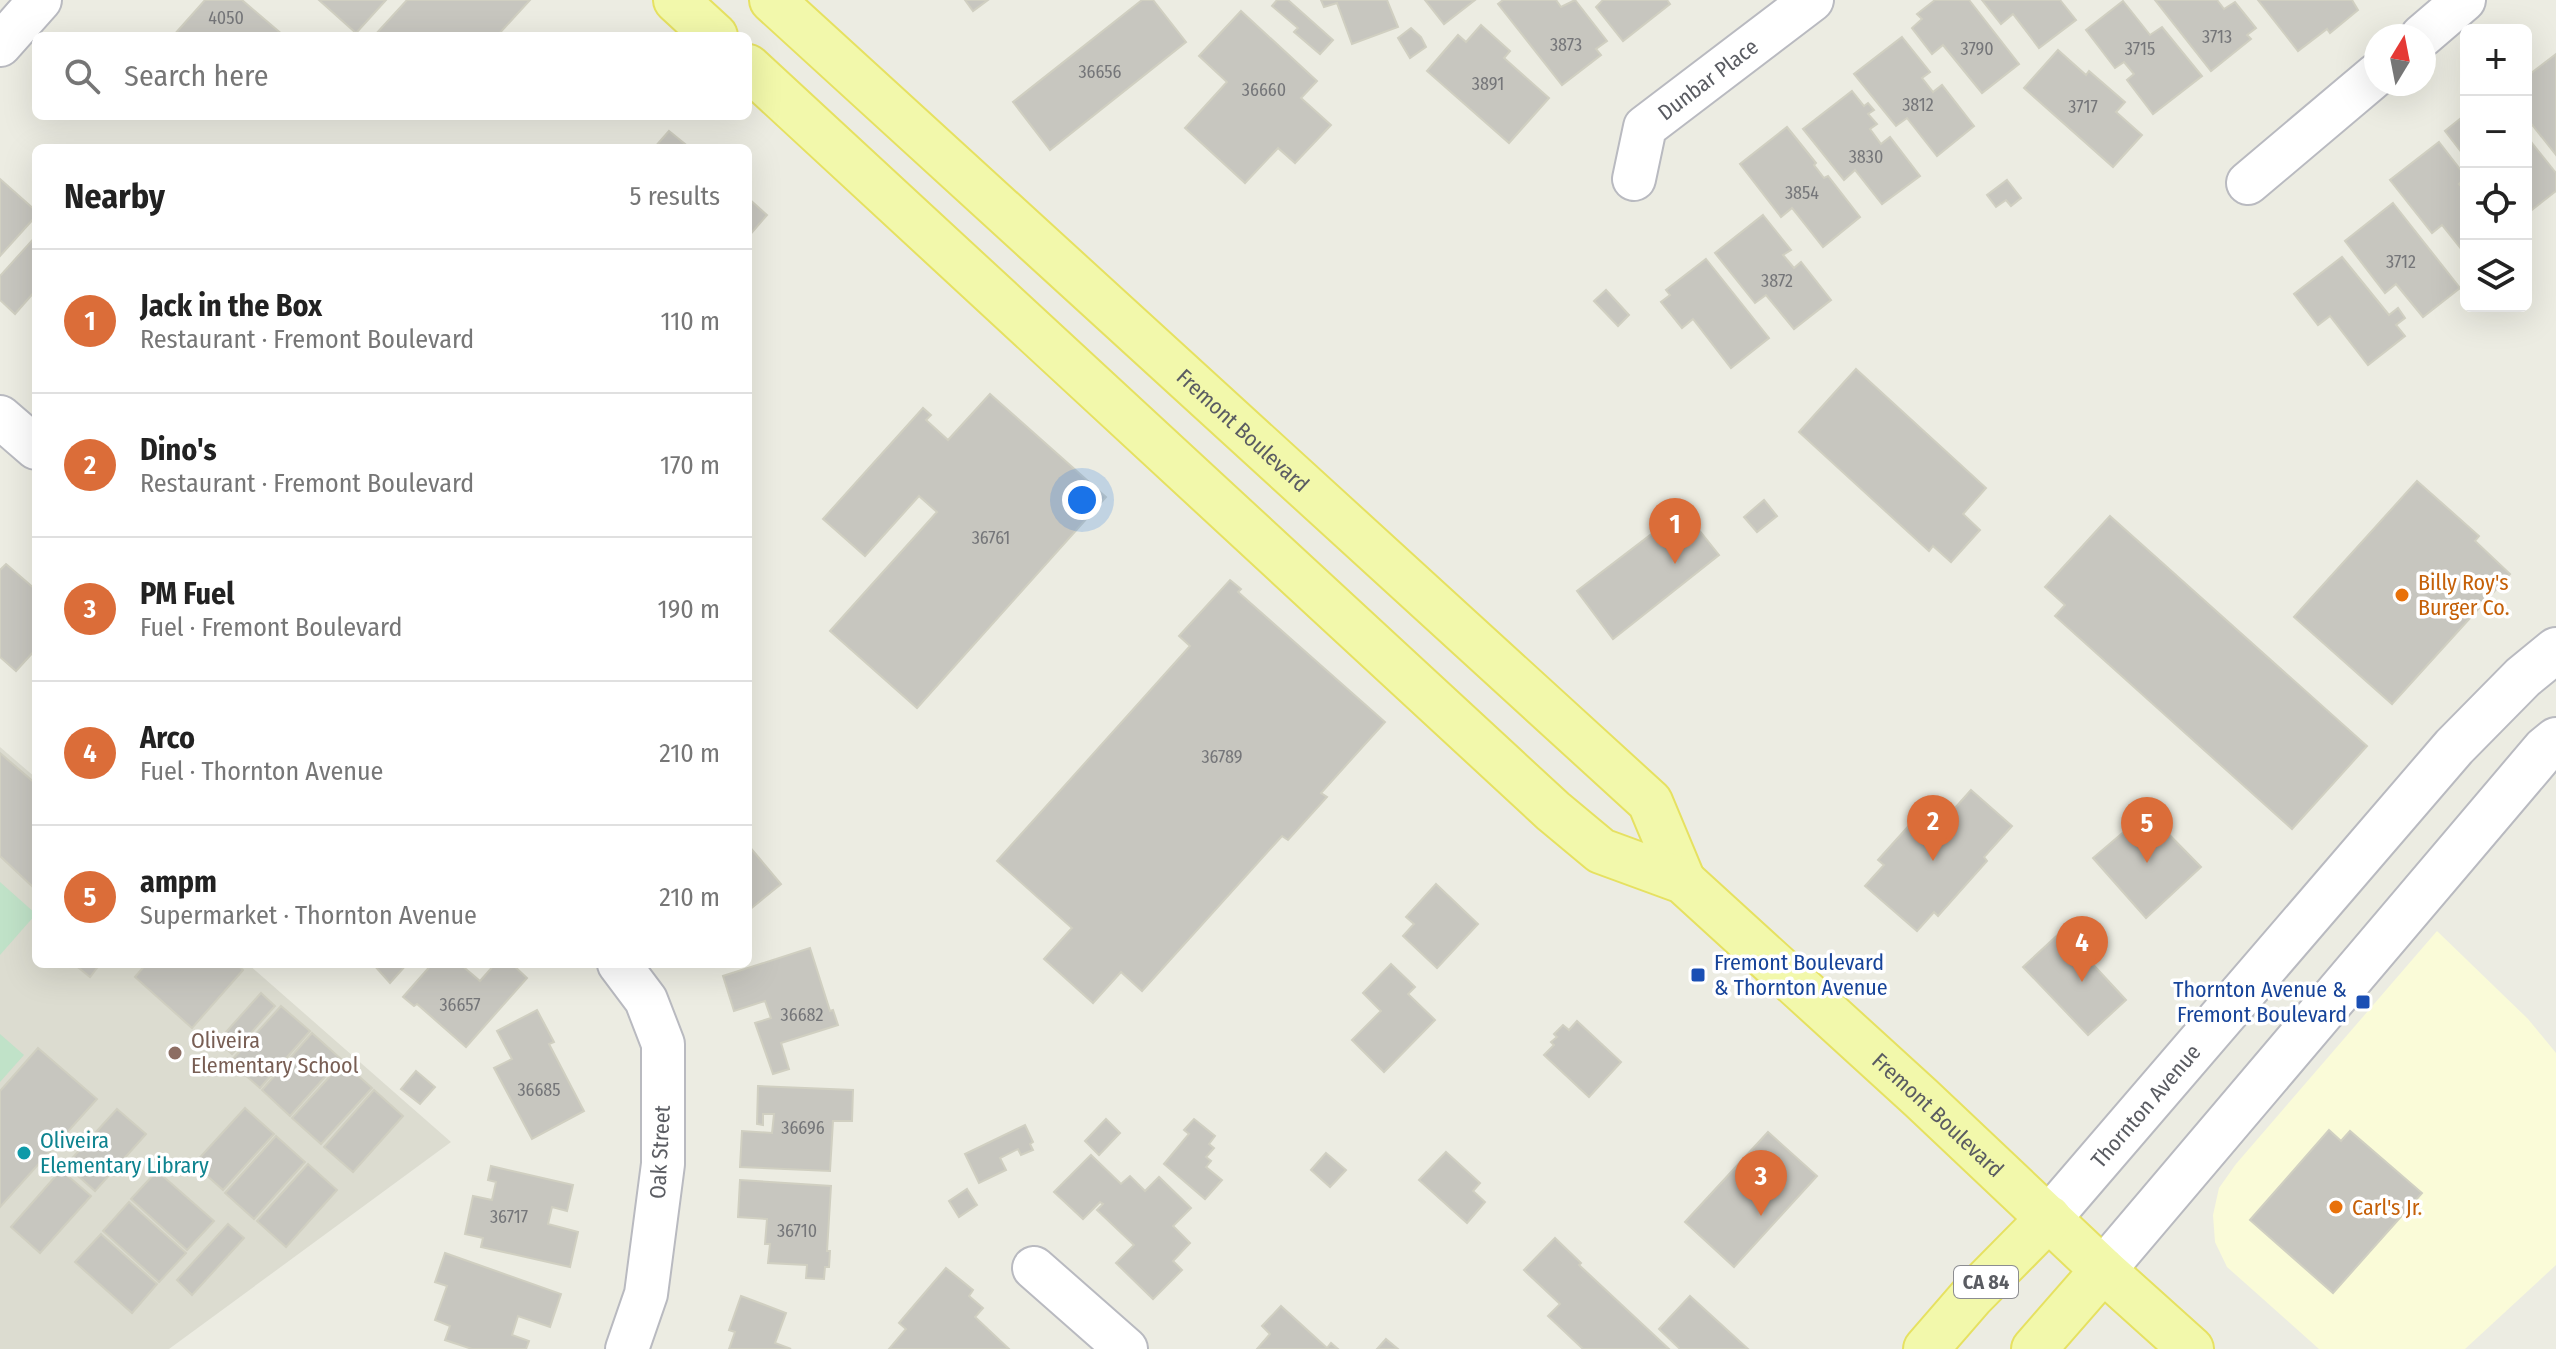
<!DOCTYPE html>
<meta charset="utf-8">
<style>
:root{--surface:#fff;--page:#f6f6f6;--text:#222;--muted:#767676;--line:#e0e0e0;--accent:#db6d39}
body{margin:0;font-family:"Fira Sans Condensed",sans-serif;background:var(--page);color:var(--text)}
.controls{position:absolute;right:24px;top:24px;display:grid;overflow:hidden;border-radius:12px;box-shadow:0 8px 32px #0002}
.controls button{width:72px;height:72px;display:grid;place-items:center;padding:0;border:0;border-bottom:2px solid var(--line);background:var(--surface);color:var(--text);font:40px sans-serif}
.compass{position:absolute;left:2364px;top:24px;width:72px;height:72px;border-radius:50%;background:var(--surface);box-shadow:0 8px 32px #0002;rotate:10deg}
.you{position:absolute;left:1082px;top:500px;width:28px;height:28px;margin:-20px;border:6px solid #fff;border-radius:50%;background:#1a73e8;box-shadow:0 0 0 12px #1a73e833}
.badge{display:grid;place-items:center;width:52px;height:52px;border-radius:50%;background:var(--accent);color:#fff;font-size:26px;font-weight:700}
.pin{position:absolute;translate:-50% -66px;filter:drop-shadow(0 2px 4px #0008)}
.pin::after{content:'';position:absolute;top:42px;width:28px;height:24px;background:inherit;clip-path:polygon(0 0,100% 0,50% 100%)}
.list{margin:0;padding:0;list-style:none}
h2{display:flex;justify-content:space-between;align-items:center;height:104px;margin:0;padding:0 32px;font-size:34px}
h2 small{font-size:26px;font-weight:400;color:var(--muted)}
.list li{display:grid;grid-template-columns:52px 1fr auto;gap:24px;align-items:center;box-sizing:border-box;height:144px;padding:0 32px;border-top:2px solid var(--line)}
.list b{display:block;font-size:30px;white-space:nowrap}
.list p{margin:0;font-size:26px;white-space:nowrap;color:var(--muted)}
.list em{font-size:26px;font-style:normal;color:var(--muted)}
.icon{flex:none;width:44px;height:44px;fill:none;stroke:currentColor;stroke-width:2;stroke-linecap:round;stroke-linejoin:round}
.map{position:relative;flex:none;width:2556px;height:1349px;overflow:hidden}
.search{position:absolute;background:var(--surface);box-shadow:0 8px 32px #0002;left:32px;top:32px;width:720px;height:88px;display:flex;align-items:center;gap:20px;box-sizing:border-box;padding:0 28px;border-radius:12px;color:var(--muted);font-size:30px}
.panel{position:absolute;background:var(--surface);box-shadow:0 8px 32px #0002;left:32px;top:144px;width:720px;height:824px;border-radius:12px}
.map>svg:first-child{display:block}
.commercial{fill:#fafbd8}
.education{fill:#dcdcd0}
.green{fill:#c0e2c8}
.building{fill:#c7c6bf;stroke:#d0cfc1;stroke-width:2}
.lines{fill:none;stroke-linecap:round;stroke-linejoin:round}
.minor-casing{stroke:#b9bac0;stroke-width:46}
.tertiary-casing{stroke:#b9bac0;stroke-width:48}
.primary-casing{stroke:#e6e161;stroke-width:48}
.minor{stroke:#fff;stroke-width:42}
.tertiary{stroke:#fff;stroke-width:44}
.primary{stroke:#f2f8ab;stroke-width:44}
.food-dot{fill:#e8710a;stroke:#fff;stroke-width:3}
.transit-dot{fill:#1a4fb4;stroke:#fff;stroke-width:3}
.education-dot{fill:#8d6e63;stroke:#fff;stroke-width:3}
.culture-dot{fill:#0f9aa8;stroke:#fff;stroke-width:3}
.labels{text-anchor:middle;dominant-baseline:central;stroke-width:7;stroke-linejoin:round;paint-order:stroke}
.number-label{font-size:18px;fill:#757679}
.shield{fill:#fff;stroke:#8c8d91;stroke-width:2}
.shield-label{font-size:20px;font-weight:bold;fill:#5a5c62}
.street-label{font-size:22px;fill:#5a5c62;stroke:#fff}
.food-label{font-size:22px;fill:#c56008;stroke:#fff;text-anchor:start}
.transit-label{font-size:22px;fill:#164399;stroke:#fff;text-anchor:start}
.education-label{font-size:22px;fill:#785e54;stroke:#fff;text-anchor:start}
.culture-label{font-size:22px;fill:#0d838f;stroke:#fff;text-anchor:start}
</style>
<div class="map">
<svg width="2556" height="1349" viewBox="0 0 2556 1349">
<rect width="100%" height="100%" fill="#ecece2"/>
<path class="commercial" d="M2437,931L2528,1019L2556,1053V1265L2465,1349H2319L2227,1267L2215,1242L2213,1215L2219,1188L2236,1164Z"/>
<path class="education" d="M0,747L36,778V964H248L451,1142L169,1349H0Z"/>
<g class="green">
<path d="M0,882L36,914L0,955Z"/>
<path d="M0,1034L24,1055L0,1082Z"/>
</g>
<g class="building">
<path d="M205,0H242L283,35L173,36Z"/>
<path d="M319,0H386L356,33Z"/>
<path d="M407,0H530L497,36H374Z"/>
<path d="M965,0H988L973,11Z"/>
<path d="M1142,0H1153L1186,42L1050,150L1013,102Z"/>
<path d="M1277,0H1288L1333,40L1320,54L1294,32L1298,28L1272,6Z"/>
<path d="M1321,0H1387L1398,27L1352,44L1337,3L1324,7Z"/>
<path d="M1425,0H1475L1444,24Z"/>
<path d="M1503,0H1556L1561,7L1575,0L1607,41L1596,49L1601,55L1562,85L1498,4Z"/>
<path d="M1603,0H1667L1670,4L1623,41L1596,7Z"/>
<path d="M1935,0H1969L2019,64L1982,93L1943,45L1932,54L1912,28L1922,19L1917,14Z"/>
<path d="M1982,0H2060L2076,20L2039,48L2013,14L2001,24Z"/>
<path d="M2155,0H2217L2224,9L2235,2L2256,28L2247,35L2251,39L2211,71Z"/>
<path d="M2258,0H2352L2358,10L2330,33L2327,29L2298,51Z"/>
<path d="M2123,1L2150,35L2162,27L2202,76L2153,114L2127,80L2134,74L2124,62L2115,68L2086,30Z"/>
<path d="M1241,11L1317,81L1301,98L1331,125L1295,163L1278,148L1245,183L1185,128L1227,82L1199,56Z"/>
<path d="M1481,25L1510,51L1504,58L1549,98L1509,143L1427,71L1458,35L1466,42Z"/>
<path d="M1411,28L1421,37L1426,47L1410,58L1398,38Z"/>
<path d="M1902,37L1930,72L1922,78L1933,92L1942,85L1974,126L1937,156L1907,118L1896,126L1854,74Z"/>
<path d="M2058,50L2086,75L2089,71L2125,102L2116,112L2142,135L2113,167L2024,88Z"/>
<path d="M2556,54V155L2526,117V77Z"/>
<path d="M1852,91L1864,106L1868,103L1874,110L1868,114L1877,124L1870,129L1881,144L1890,137L1920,176L1882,204L1855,170L1844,180L1803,129Z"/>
<path d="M2466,114V158L2445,131Z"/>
<path d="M1787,127L1816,163L1814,165L1824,178L1828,176L1860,217L1823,247L1792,208L1781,217L1740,164Z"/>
<path d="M669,131L690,148H654Z"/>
<path d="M2439,142L2466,177L2459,184L2466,192V255L2442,225L2432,233L2390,180Z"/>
<path d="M2532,143L2556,173V191L2528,213L2526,148Z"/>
<path d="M0,179L36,211V216L0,256Z"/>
<path d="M2007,180L2021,198L2011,206L2006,200L1996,207L1987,195Z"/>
<path d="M748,198L767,215L748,237Z"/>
<path d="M2393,203L2460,288L2423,317L2396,284L2385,293L2345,241Z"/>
<path d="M1763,215L1791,250L1783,255L1794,268L1801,262L1831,300L1794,329L1766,295L1755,303L1715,253Z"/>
<path d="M36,236V290L15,314L0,300V276Z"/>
<path d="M2342,257L2389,315L2398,308L2405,318L2396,325L2405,336L2368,365L2330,316L2318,325L2294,294Z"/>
<path d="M1706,259L1769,338L1731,368L1693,319L1682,328L1661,302L1670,295L1666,290Z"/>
<path d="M1606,290L1629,315L1618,326L1594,301Z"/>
<path d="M1856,369L1986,488L1963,514L1980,530L1951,562L1933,546L1929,551L1799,432Z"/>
<path d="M990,394L1106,497L917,708L830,631L937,512L919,496L865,556L823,519L923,408L931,415L926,420L948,440Z"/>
<path d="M2417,481L2479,536L2475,541L2510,574L2392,704L2294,617Z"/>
<path d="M1764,500L1777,516L1757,532L1744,517Z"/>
<path d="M1683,510L1719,555L1613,639L1577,591Z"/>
<path d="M2110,516L2367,746L2292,829L2055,616L2065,605L2045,587Z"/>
<path d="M6,564L36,590V649L16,671L0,657V570Z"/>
<path d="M1230,580L1241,589L1238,592L1385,722L1321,793L1327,797L1288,840L1282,836L1142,991L1121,972L1093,1003L1044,959L1072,928L997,861L1190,646L1179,636Z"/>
<path d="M0,753L36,784V890L0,856Z"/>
<path d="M1971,790L2012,826L1984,857L1987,861L1938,916L1934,912L1917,931L1865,886L1884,865L1878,860L1914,820L1931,835Z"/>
<path d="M2147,812L2201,867L2146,918L2093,858Z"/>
<path d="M748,845L781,884L748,911Z"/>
<path d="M1436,884L1478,924L1437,968L1403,936L1414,924L1406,917Z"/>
<path d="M2062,931L2126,1000L2088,1035L2023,967Z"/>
<path d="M810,948L830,1011L833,1010L838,1025L781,1043L789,1069L773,1074L755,1023L771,1018L765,1001L734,1011L723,976Z"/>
<path d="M74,964H100L90,977Z"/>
<path d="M146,964H236L243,970L192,1028L135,977Z"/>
<path d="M373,964H407L390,983Z"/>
<path d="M432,964H460L480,981L495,964H512L527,978L466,1047L417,1004L414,1006L403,997Z"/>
<path d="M1391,964L1415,987L1408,994L1435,1020L1384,1072L1352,1040L1381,1011L1363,993Z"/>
<path d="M261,993L275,1006L232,1054L218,1041Z"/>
<path d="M281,1006L310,1031L260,1088L230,1062Z"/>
<path d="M537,1010L554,1042L549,1044L584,1111L532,1139L494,1068L512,1059L497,1031Z"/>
<path d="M1577,1021L1621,1062L1589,1097L1544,1055L1554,1045L1551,1042L1557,1037L1554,1034L1563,1025L1569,1030Z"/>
<path d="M312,1033L341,1059L290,1116L262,1090Z"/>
<path d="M38,1048L97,1099L0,1207V1091Z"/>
<path d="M343,1062L372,1088L321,1144L292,1118Z"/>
<path d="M416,1071L435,1087L420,1104L401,1089Z"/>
<path d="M758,1086L853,1090L852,1121H833L830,1171L740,1167L742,1131L772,1133L774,1114H763V1125L757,1124Z"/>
<path d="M374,1090L403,1116L353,1172L324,1147Z"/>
<path d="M245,1108L274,1134L223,1190L194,1164Z"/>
<path d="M117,1109L146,1134L95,1191L66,1165Z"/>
<path d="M1106,1119L1120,1133L1099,1155L1085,1141Z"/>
<path d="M1194,1119L1215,1136L1209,1144L1214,1148L1206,1157L1211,1161L1206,1167L1222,1180L1205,1199L1164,1164L1189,1134L1184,1130Z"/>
<path d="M1025,1125L1033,1142L1030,1144L1033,1150L1021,1155L1018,1149L1000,1158L1006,1170L979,1183L965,1154Z"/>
<path d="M2329,1130L2341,1141L2350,1131L2422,1193L2333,1293L2250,1220Z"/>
<path d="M1768,1132L1817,1176L1734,1267L1685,1222Z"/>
<path d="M276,1136L305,1162L254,1219L225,1193Z"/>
<path d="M1446,1152L1480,1183L1473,1191L1485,1202L1467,1223L1419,1180Z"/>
<path d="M1326,1153L1346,1170L1330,1187L1311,1170Z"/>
<path d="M1091,1155L1121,1184L1130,1176L1145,1191L1159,1177L1191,1208L1173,1226L1190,1243L1173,1261L1182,1270L1153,1299L1116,1263L1134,1245L1097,1210L1103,1204L1100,1202L1083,1219L1054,1192Z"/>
<path d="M308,1164L337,1190L286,1247L257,1221Z"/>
<path d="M491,1166L573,1185L567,1211L552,1207L548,1224L578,1232L570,1267L481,1247L483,1238L465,1234L473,1196L492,1200L496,1182L488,1180Z"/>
<path d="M61,1170L91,1196L40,1253L11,1227Z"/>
<path d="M157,1171L214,1221L187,1250L131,1199Z"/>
<path d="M740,1180L831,1186L827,1251H830L829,1267H825L824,1279L806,1278L807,1265L768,1263L770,1244H765L767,1219L738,1217Z"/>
<path d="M967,1189L977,1205L959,1217L949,1201Z"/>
<path d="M129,1202L186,1253L159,1282L103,1231Z"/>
<path d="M228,1224L244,1238L192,1295L177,1280Z"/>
<path d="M101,1234L157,1284L132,1313L75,1262Z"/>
<path d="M1555,1238L1581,1263L1579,1265L1669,1349H1583L1548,1316L1560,1304L1524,1270Z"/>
<path d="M445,1253L561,1294L550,1327L518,1316L512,1335L529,1341L526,1349H472L445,1340L450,1326L435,1320L447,1286L435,1282Z"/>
<path d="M946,1268L973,1290L969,1296L983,1308L975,1317L1009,1349H889L906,1329L899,1323Z"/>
<path d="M741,1296L786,1313L775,1343L791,1349H729L735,1332L729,1330Z"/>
<path d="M1690,1296L1748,1349H1680L1659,1329Z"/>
<path d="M1281,1306L1327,1348L1331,1343L1338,1349H1257L1270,1334L1262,1326Z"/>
<path d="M1386,1339L1398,1349H1377Z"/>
</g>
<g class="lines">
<g class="minor-casing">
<g id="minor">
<path d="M2422,36L2464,0"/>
<path d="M0,45L40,0"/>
<path id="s1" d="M1634,179L1645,127L1812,0"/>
<path d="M2248,183L2376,75"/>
<path d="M0,417L36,448"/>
<path d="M619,964L646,1000L663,1044V1164L646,1294L627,1349"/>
<path d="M1034,1268L1126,1349"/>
</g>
</g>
<g class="tertiary-casing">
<g id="tertiary">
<path id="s2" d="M2049,1218L2454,747L2523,677L2556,650"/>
<path d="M2103,1270L2545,749L2556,740"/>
</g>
</g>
<g class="primary-casing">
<g id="primary">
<path d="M676,0L715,36"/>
<path id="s3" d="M772,0L1650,802L1683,881"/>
<path id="s4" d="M748,67L1553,811L1601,851L1683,881L1921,1098L2103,1270L2191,1349"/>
<path d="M1926,1349L1971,1297L2049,1218"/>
<path d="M2034,1349L2103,1270"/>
</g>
</g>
<use href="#minor" class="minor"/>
<use href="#tertiary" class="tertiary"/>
<use href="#primary" class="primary"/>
</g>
<g class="food-dot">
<circle cx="2402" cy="595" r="8"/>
<circle cx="2336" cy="1207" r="8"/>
</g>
<g class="transit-dot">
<rect x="1690" y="967" width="16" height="16" rx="4"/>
<rect x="2355" y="994" width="16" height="16" rx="4"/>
</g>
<circle class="education-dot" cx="175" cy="1053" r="8"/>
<circle class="culture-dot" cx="24" cy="1153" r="8"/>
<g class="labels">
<g class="number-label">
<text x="226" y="18">4050</text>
<text x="2217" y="37">3713</text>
<text x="1566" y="45">3873</text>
<text x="1977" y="49">3790</text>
<text x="2140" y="49">3715</text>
<text x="1100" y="72">36656</text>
<text x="1488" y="84">3891</text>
<text x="1264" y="90">36660</text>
<text x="1918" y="105">3812</text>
<text x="2083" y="107">3717</text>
<text x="1866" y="157">3830</text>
<text x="1802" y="193">3854</text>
<text x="2401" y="262">3712</text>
<text x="1777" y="281">3872</text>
<text x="991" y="538">36761</text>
<text x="1222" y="757">36789</text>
<text x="460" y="1005">36657</text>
<text x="802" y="1015">36682</text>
<text x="539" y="1090">36685</text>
<text x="803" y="1128">36696</text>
<text x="509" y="1217">36717</text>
<text x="797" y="1231">36710</text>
</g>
<rect class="shield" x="1954" y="1266" width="64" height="32" rx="6"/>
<g class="shield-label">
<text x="1986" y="1282">CA 84</text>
</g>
<g class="street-label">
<text stroke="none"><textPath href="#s1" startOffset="132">Dunbar Place</textPath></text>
<text stroke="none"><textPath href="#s3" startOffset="638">Fremont Boulevard</textPath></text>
<text stroke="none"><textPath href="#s2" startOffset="148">Thornton Avenue</textPath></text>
<text stroke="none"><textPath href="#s4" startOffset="1592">Fremont Boulevard</textPath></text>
<text transform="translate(660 1152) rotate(-87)">Oak Street</text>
</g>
<g class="food-label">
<text x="2418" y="582">Billy Roy's<tspan x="2418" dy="25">Burger Co.</tspan></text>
<text x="2352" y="1207">Carl's Jr.</text>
</g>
<g class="transit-label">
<text x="1714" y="962">Fremont Boulevard<tspan x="1714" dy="25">&amp; Thornton Avenue</tspan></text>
<text x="2347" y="989" text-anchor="end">Thornton Avenue &amp;<tspan x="2347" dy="25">Fremont Boulevard</tspan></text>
</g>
<g class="education-label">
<text x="191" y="1040">Oliveira<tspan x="191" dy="25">Elementary School</tspan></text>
</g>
<g class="culture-label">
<text x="40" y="1140">Oliveira<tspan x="40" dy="25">Elementary Library</tspan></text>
</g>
</g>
</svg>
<div class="controls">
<button>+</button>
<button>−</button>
<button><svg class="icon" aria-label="locate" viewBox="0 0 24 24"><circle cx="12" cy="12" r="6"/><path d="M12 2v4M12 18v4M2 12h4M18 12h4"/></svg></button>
<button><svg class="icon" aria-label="layers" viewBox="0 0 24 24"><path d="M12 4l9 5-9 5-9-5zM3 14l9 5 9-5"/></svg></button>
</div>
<svg class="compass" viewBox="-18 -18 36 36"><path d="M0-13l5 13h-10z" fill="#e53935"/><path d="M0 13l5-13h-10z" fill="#767676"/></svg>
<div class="you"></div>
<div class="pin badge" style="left:1675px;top:564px">1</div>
<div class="pin badge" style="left:1933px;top:861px">2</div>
<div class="pin badge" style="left:1761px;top:1216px">3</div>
<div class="pin badge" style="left:2082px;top:982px">4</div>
<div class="pin badge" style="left:2147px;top:863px">5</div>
<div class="search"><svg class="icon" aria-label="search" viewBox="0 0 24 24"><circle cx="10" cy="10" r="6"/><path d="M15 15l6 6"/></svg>Search here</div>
<section class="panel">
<h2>Nearby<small>5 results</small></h2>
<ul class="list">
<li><span class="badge">1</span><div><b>Jack in the Box</b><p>Restaurant · Fremont Boulevard</p></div><em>110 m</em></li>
<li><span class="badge">2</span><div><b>Dino's</b><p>Restaurant · Fremont Boulevard</p></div><em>170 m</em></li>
<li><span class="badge">3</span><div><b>PM Fuel</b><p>Fuel · Fremont Boulevard</p></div><em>190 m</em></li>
<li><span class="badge">4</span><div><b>Arco</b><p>Fuel · Thornton Avenue</p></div><em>210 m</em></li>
<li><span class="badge">5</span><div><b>ampm</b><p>Supermarket · Thornton Avenue</p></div><em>210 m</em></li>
</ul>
</section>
</div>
